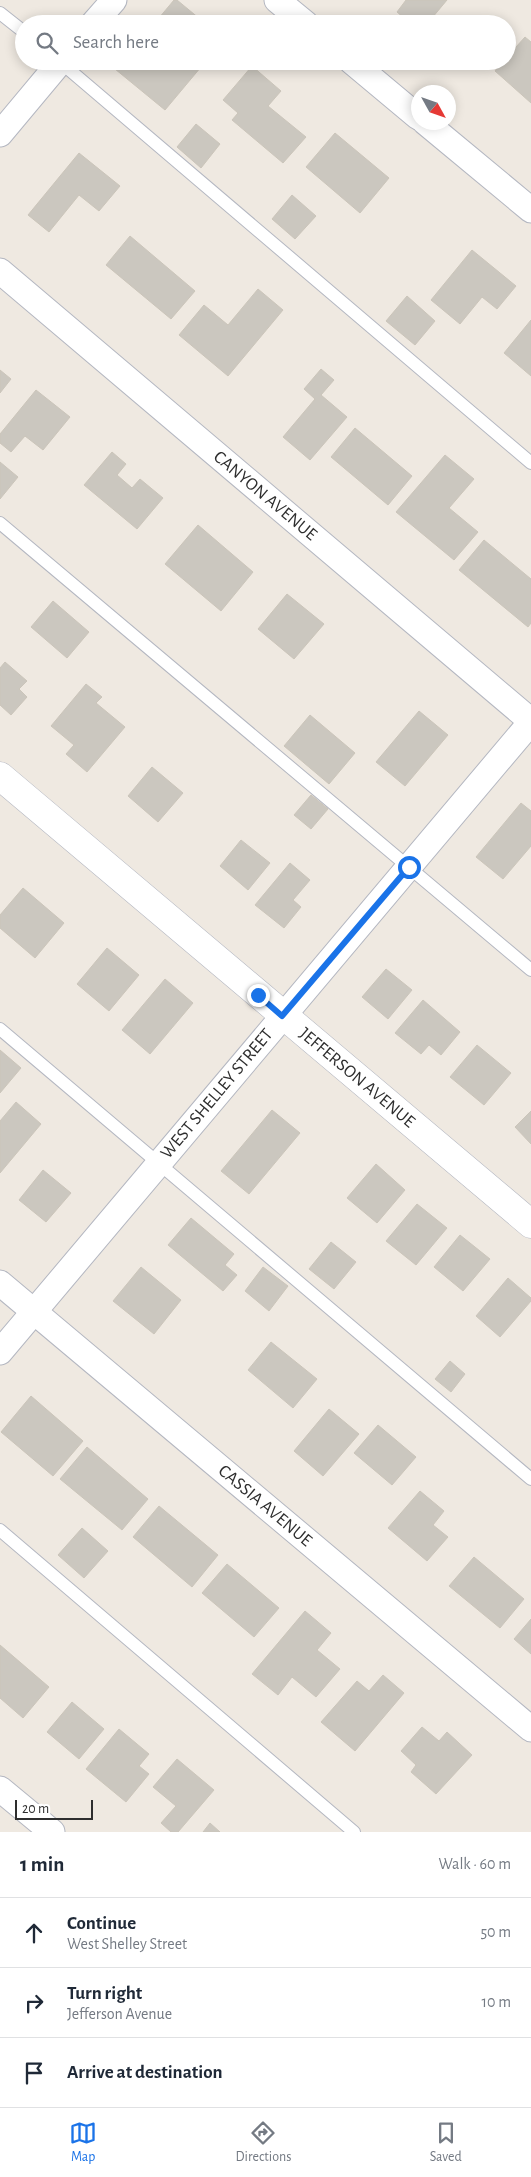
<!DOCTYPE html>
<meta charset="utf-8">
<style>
:root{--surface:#fff;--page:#f6f6f7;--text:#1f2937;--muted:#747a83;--line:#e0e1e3;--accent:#1a73e8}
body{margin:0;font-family:"Alegreya Sans",sans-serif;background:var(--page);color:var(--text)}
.compass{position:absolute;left:411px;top:85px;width:45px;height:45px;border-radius:50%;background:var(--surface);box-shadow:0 2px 12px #0003;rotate:130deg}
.scale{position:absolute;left:15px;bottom:12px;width:78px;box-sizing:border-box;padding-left:5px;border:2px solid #2e2e2e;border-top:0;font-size:14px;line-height:18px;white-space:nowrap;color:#2e2e2e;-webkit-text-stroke:4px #fff;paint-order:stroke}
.stop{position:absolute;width:15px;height:15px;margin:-11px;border:4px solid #1a73e8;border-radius:50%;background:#fff}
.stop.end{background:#1a73e8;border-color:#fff;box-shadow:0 1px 5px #0008}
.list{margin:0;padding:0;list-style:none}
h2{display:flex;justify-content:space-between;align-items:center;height:65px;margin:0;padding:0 20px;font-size:21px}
h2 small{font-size:16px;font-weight:400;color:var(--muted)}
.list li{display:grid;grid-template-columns:32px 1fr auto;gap:15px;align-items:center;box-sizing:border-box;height:70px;padding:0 20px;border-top:1px solid var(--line)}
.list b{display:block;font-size:19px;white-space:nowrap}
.list p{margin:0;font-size:16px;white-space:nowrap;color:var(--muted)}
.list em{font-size:16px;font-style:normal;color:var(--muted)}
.icon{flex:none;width:28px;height:28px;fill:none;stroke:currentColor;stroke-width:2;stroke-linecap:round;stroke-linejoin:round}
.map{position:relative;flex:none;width:531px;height:1832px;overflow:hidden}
.search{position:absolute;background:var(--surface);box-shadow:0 2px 12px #0003;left:15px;right:15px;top:15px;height:55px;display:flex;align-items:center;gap:12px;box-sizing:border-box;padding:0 18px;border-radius:28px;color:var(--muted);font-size:19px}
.sheet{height:275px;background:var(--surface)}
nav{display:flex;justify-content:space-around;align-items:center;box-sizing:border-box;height:70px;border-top:1px solid var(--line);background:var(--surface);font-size:14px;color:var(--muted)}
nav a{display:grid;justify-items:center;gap:2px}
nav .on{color:var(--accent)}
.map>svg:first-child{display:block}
.building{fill:#cbc7bf;stroke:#cbc5ba}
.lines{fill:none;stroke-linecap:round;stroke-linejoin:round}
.lane-casing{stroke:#b4b7c1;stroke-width:14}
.street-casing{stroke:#b4b7c1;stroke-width:27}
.secondary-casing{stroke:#b4b7c1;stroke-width:29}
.lane{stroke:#fff;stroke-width:12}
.street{stroke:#fff;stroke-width:25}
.secondary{stroke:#fff;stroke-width:28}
.route{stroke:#1a73e8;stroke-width:6}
.labels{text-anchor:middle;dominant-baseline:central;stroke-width:4.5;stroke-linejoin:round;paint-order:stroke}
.street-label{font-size:18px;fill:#2e2e2e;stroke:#fff}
</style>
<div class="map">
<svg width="531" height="1832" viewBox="0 0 531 1832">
<rect width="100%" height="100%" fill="#efe9e1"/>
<g class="building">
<path d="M174,0H177L206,24H154Z"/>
<path d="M406,0H447L427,24H411L397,12Z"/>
<path d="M525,37L531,42V103L495,71L503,61H507V57Z"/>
<path d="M122,61H206L165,110L115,69Z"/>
<path d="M252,66L281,91L268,106L306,137L283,163L232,120L238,113L223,100Z"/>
<path d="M196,124L220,144L201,168L177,147Z"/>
<path d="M335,133L389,178L360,213L306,167Z"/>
<path d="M79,153L120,186L99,211L79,195L49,232L28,215Z"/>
<path d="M292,195L316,216L295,239L272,219Z"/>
<path d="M130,236L195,291L171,319L106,265Z"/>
<path d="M472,250L516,286L497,309L482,297L460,324L431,300Z"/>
<path d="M258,289L283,310L228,376L179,335L204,305L228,325Z"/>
<path d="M407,296L435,321L415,345L386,321Z"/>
<path d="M531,320V376L504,353Z"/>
<path d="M321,369L334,380L321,395L347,417L310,460L283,437L315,399L304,389Z"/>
<path d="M0,370L11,379L0,393Z"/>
<path d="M36,390L70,417L43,450L25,436L11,452L0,443V434Z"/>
<path d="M355,428L412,476L388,505L331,457Z"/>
<path d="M112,452L126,464L117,475L132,488L140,479L163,498L137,529L84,485Z"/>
<path d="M445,455L474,479L449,508L478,532L454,560L396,512Z"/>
<path d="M0,462L18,477L0,499Z"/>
<path d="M198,525L253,572L221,611L165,564Z"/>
<path d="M484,540L531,579V623L528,627L459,570Z"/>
<path d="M287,594L324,624L294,659L258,629Z"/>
<path d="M53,601L89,632L67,658L31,627Z"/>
<path d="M5,662L27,681L19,689L27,697L11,715L0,705V668Z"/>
<path d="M86,684L102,697L96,703L125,727L87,772L66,754L74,745L51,726Z"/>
<path d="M419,711L448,735L405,786L376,762Z"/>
<path d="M310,715L355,753L329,784L284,746Z"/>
<path d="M152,767L183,793L158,822L128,796Z"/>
<path d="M311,795L328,809L311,829L294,815Z"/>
<path d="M521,803L531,811V846L503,879L476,857Z"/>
<path d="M241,840L270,863L248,890L220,866Z"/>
<path d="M290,863L310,880L293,900L301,907L284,928L255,905Z"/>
<path d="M23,888L64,923L35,958L0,928V915Z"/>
<path d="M107,948L139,975L109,1011L77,984Z"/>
<path d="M386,969L412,990L388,1019L362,997Z"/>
<path d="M165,979L193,1003L150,1054L122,1030Z"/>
<path d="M423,1000L460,1032L441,1055L429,1045L421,1054L395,1033Z"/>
<path d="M477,1045L511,1073L484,1105L450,1077Z"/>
<path d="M0,1050L21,1068L0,1093Z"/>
<path d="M16,1102L41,1124L0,1173V1121Z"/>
<path d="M272,1110L300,1133L249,1194L221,1171Z"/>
<path d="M531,1111V1144L515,1127Z"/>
<path d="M376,1164L405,1190L377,1223L347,1198Z"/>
<path d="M43,1170L71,1193L46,1222L19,1200Z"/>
<path d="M417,1204L447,1228L416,1265L386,1241Z"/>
<path d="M191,1218L234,1254L225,1265L237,1275L223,1291L168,1245Z"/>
<path d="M460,1235L490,1259L463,1291L434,1267Z"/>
<path d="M331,1242L356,1262L334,1289L309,1269Z"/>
<path d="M141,1267L181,1300L154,1334L113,1301Z"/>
<path d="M263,1267L288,1286L269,1311L245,1291Z"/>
<path d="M508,1278L531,1298V1301L500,1337L476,1316Z"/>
<path d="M271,1342L317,1379L293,1408L248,1370Z"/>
<path d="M450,1361L465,1374L451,1392L435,1379Z"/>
<path d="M31,1396L83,1441L53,1476L1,1432Z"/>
<path d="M329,1409L359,1434L323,1476L294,1451Z"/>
<path d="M378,1425L416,1457L392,1485L354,1453Z"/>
<path d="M87,1447L148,1499L122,1530L60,1479Z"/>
<path d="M420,1491L444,1511L433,1525L448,1537L427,1561L388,1528Z"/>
<path d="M159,1506L218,1555L192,1587L133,1537Z"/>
<path d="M82,1528L108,1551L84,1578L58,1555Z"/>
<path d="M474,1557L524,1599L500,1628L449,1586Z"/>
<path d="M227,1564L279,1608L254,1637L202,1593Z"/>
<path d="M305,1611L331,1633L317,1650L340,1669L316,1697L292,1677L278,1695L252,1674Z"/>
<path d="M531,1619V1654L514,1639Z"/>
<path d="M0,1645L49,1687L23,1718L0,1698Z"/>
<path d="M383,1675L404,1693L355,1751L321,1722L357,1681L369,1691Z"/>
<path d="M72,1702L104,1729L79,1759L47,1732Z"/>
<path d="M422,1727L439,1741L447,1732L472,1755L436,1794L411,1772L416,1765L401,1751Z"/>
<path d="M119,1729L149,1754L139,1766L149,1774L126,1802L86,1769Z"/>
<path d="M177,1759L214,1790L178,1832H171L161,1823L176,1806L153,1787Z"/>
<path d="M210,1823L220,1832H203Z"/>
</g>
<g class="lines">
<g class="lane-casing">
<g id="lane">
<path d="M0,13L24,32"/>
<path d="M59,61L531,463"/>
<path d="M0,523L531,970"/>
<path d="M0,1029L531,1479"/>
<path d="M0,1530L354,1832"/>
</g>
</g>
<g class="street-casing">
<g id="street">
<path d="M277,0L306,24"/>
<path d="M93,24L114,0"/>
<path d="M351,61L418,117"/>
<path d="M425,122L531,210"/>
<path d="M0,134L61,61"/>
<path d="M0,271L531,721"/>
<path d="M0,1283L531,1729"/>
<path d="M0,1352L531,722"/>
<path d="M0,1789L52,1832"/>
</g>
</g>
<g class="secondary-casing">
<path id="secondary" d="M0,776L531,1224"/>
</g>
<use href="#lane" class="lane"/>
<use href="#street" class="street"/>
<use href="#secondary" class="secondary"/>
</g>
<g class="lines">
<path class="route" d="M258,995L282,1016L409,867"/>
</g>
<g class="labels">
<g class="street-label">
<text transform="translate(265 496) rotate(40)">CANYON AVENUE</text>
<text transform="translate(357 1078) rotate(40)">JEFFERSON AVENUE</text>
<text transform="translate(217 1094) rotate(-50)">WEST SHELLEY STREET</text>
<text transform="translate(265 1506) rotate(40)">CASSIA AVENUE</text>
</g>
</g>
</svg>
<svg class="compass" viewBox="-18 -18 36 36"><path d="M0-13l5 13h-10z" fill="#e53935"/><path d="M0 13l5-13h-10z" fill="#747a83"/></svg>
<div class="scale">20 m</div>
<div class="stop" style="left:409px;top:867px"></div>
<div class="stop end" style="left:258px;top:995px"></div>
<div class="search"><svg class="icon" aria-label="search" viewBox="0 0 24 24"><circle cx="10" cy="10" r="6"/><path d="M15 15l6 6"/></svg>Search here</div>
</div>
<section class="sheet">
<h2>1 min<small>Walk · 60 m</small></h2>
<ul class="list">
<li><svg class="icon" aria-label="ahead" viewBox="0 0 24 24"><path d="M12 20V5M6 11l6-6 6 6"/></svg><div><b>Continue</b><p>West Shelley Street</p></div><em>50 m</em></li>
<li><svg class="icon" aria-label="right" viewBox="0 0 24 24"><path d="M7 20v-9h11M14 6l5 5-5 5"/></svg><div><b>Turn right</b><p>Jefferson Avenue</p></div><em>10 m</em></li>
<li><svg class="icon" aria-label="arrive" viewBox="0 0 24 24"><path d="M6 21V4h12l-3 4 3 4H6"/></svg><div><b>Arrive at destination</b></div></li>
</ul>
</section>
<nav>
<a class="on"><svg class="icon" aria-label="map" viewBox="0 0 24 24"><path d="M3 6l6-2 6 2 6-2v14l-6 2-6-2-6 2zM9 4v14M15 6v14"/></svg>Map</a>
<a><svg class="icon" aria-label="directions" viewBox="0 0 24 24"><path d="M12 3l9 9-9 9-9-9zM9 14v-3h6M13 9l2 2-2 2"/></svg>Directions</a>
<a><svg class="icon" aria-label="saved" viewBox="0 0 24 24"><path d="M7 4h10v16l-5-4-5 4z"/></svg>Saved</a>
</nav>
